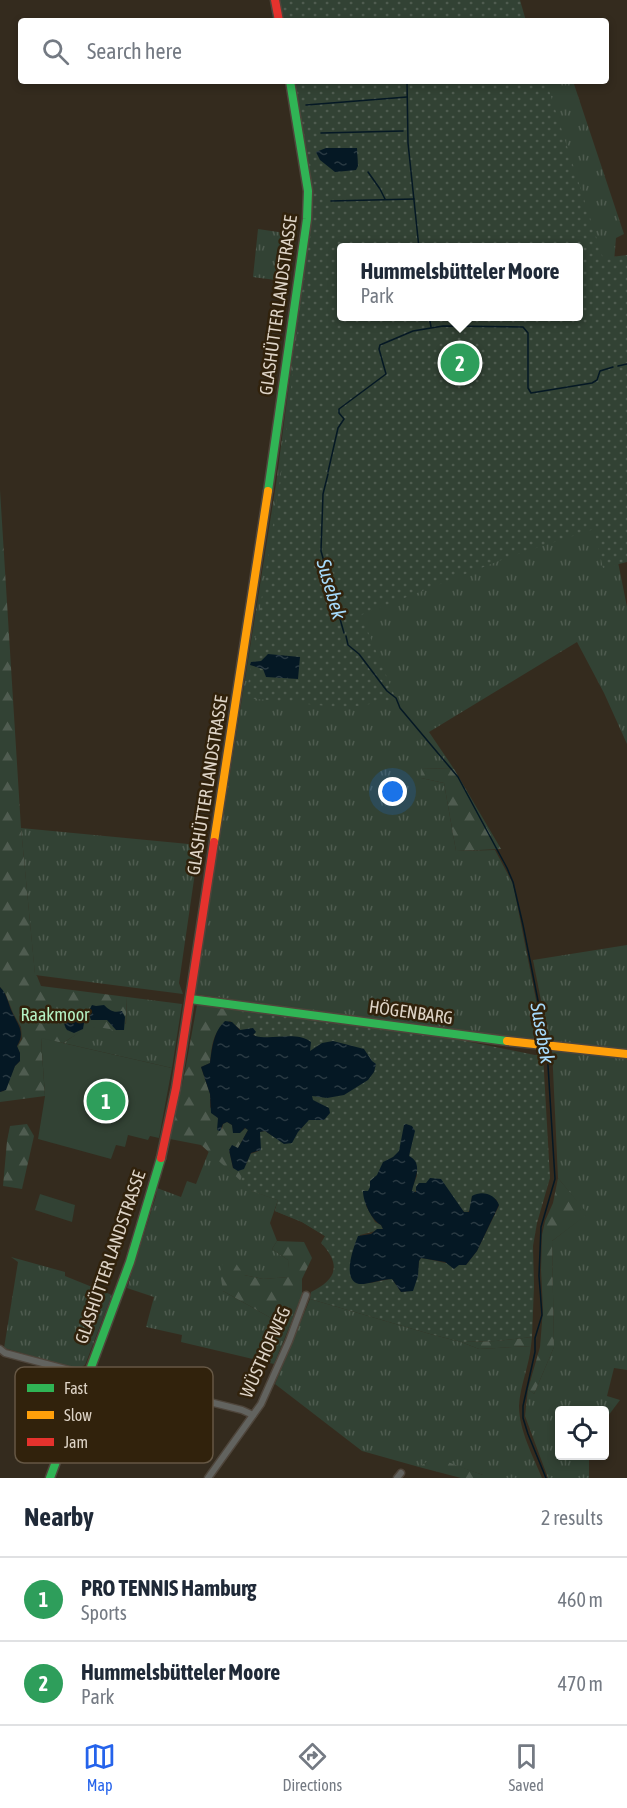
<!DOCTYPE html>
<meta charset="utf-8">
<style>
:root{--surface:#fff;--page:#f2f2f3;--text:#1f2937;--muted:#747a83;--line:#e0e1e3;--accent:#2563eb}
body{margin:0;font-family:"Asap Condensed",sans-serif;background:var(--page);color:var(--text)}
.controls{position:absolute;right:18px;bottom:18px;display:grid;overflow:hidden;border-radius:6px;box-shadow:0 3px 9px #0003}
.controls button{width:54px;height:54px;display:grid;place-items:center;padding:0;border:0;border-bottom:2px solid var(--line);background:var(--surface);color:var(--text);font:30px sans-serif}
.you{position:absolute;left:393px;top:792px;width:21px;height:21px;margin:-15px;border:4px solid #fff;border-radius:50%;background:#1a73e8;box-shadow:0 0 0 9px #1a73e833}
.badge{display:grid;place-items:center;width:39px;height:39px;border-radius:50%;background:var(--accent);color:#fff;font-size:20px;font-weight:700}
.pin{position:absolute;translate:-50% -50%;border:3px solid #fff;box-shadow:0 2px 6px #0006}
.popup{position:absolute;left:337px;top:243px;width:246px;height:78px;box-sizing:border-box;display:grid;place-content:center;border-radius:6px;background:var(--surface);filter:drop-shadow(0 2px 4px #0005);font-size:20px;white-space:nowrap;color:var(--muted)}
.popup b{font-size:22px;color:var(--text)}
.popup::after{content:'';position:absolute;left:50%;top:100%;margin-left:-12px;border:12px solid transparent;border-top-color:var(--surface)}
.list{margin:0;padding:0;list-style:none}
h2{display:flex;justify-content:space-between;align-items:center;height:78px;margin:0;padding:0 24px;font-size:26px}
h2 small{font-size:20px;font-weight:400;color:var(--muted)}
.list li{display:grid;grid-template-columns:39px 1fr auto;gap:18px;align-items:center;box-sizing:border-box;height:84px;padding:0 24px;border-top:2px solid var(--line)}
.list b{display:block;font-size:22px;white-space:nowrap}
.list p{margin:0;font-size:20px;white-space:nowrap;color:var(--muted)}
.list em{font-size:20px;font-style:normal;color:var(--muted)}
.icon{flex:none;width:33px;height:33px;fill:none;stroke:currentColor;stroke-width:2;stroke-linecap:round;stroke-linejoin:round}
.map{position:relative;flex:none;width:627px;height:1478px;overflow:hidden}
.search{position:absolute;background:var(--surface);box-shadow:0 3px 9px #0003;left:18px;right:18px;top:18px;height:66px;display:flex;align-items:center;gap:15px;box-sizing:border-box;padding:0 21px;border-radius:6px;color:var(--muted);font-size:22px}
.sheet{height:246px;background:var(--surface)}
nav{display:flex;justify-content:space-around;align-items:center;box-sizing:border-box;height:84px;border-top:2px solid var(--line);background:var(--surface);font-size:16px;color:var(--muted)}
nav a{display:grid;justify-items:center;gap:3px}
nav .on{color:var(--accent)}
.map>svg:first-child{display:block}
.grass{fill:url(#grass-tufts);fill-rule:evenodd}
.forest{fill:url(#forest-firs);fill-rule:evenodd}
.park{fill:url(#park-dots);fill-rule:evenodd}
.pitch{fill:#324234}
.water{fill:url(#water-ripples)}
.lines{fill:none;stroke-linecap:round;stroke-linejoin:round}
.stream{stroke:#051824;stroke-width:1.5}
.street-casing{stroke:#4e453b;stroke-width:9}
.fast-casing{stroke:#4e453b;stroke-width:11}
.slow-casing{stroke:#4e453b;stroke-width:11}
.jam-casing{stroke:#4e453b;stroke-width:11}
.street{stroke:#62635f;stroke-width:6}
.fast{stroke:#30b455;stroke-width:8}
.slow{stroke:#ff9f0a;stroke-width:8}
.jam{stroke:#e5322d;stroke-width:8}
.labels{text-anchor:middle;dominant-baseline:central;stroke-width:5;stroke-linejoin:round;paint-order:stroke}
.street-label{font-size:18px;fill:#ded4c7;stroke:#31220c}
.park-label{font-size:18px;fill:#b4f0c3;stroke:#31220c}
.water-label{font-size:20px;font-style:italic;fill:#a6dafb;stroke:#31220c}
.key{fill:#31220c;stroke:#655744;stroke-width:1.5}
.key-label{font-size:16px;fill:#ded4c7}
</style>
<div class="map">
<svg width="627" height="1478" viewBox="0 0 627 1478">
<defs>
<pattern id="grass-tufts" width="24" height="20" patternUnits="userSpaceOnUse" patternTransform="scale(1.5)"><rect width="24" height="20" fill="#324234"/><path d="M3 7l-1-3M5 7V3M7 7l1-3M15 17l-1-3M17 17v-4M19 17l1-3" fill="none" stroke="#4f5c50"/></pattern>
<pattern id="forest-firs" width="22" height="20" patternUnits="userSpaceOnUse" patternTransform="scale(1.5)"><rect width="22" height="20" fill="#324234"/><path d="M5 1l3.5 6h-7zM16 11l3.5 6h-7z" fill="#4f5c50"/></pattern>
<pattern id="park-dots" width="8" height="8" patternUnits="userSpaceOnUse" patternTransform="scale(1.5)"><rect width="8" height="8" fill="#324234"/><path d="M2 2h.1M6 6h.1" fill="none" stroke="#4f5c50" stroke-width="1.8" stroke-linecap="round"/></pattern>
<pattern id="water-ripples" width="26" height="14" patternUnits="userSpaceOnUse" patternTransform="scale(1.5)"><rect width="26" height="14" fill="#051824"/><path d="M2 4q2-2 4 0t4 0M15 11q2-2 4 0t4 0" fill="none" stroke="#293942"/></pattern>
</defs>
<rect width="100%" height="100%" fill="#342b1e"/>
<g class="grass">
<path d="M456,81H573L624,234L616,238L606,357L594,470L614,542L627,607V744L604,693L577,642L429,732L454,769L421,768V778L444,783L456,851L495,850L513,884L544,1040L486,1036L195,994L276,484L311,215ZM342,248H578V316H342Z"/>
<path d="M258,229L292,234L283,266L284,281L253,277Z"/>
<path d="M21,828L199,845L179,983L183,994L35,975Z"/>
<path d="M627,945V1050L549,1041L533,960Z"/>
<path d="M127,997L182,1004L172,1068L63,1043L86,1028L126,1024Z"/>
<path d="M552,1048L627,1057V1370L614,1368L607,1396L620,1400L605,1420L604,1410H560V1456H589V1478H548L525,1416L528,1389L534,1394L554,1347L552,1241L587,1214L558,1178Z"/>
<path d="M209,1151L252,1191L278,1200L270,1223L277,1241L272,1249L288,1260L290,1277L263,1279L244,1275L223,1291L289,1328L274,1364L181,1342L182,1335L146,1327L154,1297L127,1288L156,1196L157,1188L181,1197L187,1181L196,1184Z"/>
<path d="M11,1257L65,1272V1276L112,1295L85,1365L78,1369L4,1348L18,1262Z"/>
<path d="M310,1299L430,1334L461,1342L479,1349L531,1346C529,1366 520,1386 519,1406C519,1430 533,1456 542,1478H483V1475L434,1458L419,1467L362,1451L275,1384Z"/>
</g>
<g class="forest">
<path d="M0,490L21,828L35,974L37,976L41,986L127,997L125,1034C95,1023 89,1026 63,1043L41,1039L45,1096L0,1102V1092L4,1091L15,1066L20,1061V1053L17,1047L22,1039L21,1027L13,1013L6,995L0,987Z"/>
<path d="M421,768L454,769L501,849L456,851L444,783L421,778Z"/>
<path d="M197,1005L451,1038L417,1173L415,1161L325,1236L302,1222L275,1211L278,1200L252,1191L201,1145L170,1139L184,1076ZM230,1021C238,1027 240,1033 251,1028L306,1122L301,1129L260,1138L261,1148L246,1164L233,1168L229,1150L238,1148L248,1130L246,1128L242,1131L234,1133L232,1125L227,1122L223,1124L222,1130L218,1118L210,1107V1094L201,1067L210,1063C212,1045 212,1030 230,1021Z"/>
<path d="M27,1124L34,1136L22,1189L3,1186L7,1141L10,1126Z"/>
<path d="M558,1178L588,1214L552,1241L554,1347L534,1394L528,1389L540,1347L543,1310L541,1270L542,1235L545,1221L553,1203Z"/>
<path d="M277,1241L304,1242L312,1258L302,1279V1294L289,1328L223,1291L220,1272L223,1263L235,1262L244,1275L263,1279L289,1277L288,1260L272,1249Z"/>
<path d="M532,1337L531,1346L479,1349L461,1342L496,1341Z"/>
<path d="M434,1457L483,1475V1478H461L419,1467Z"/>
</g>
<g class="park">
<path d="M280,0H520L526,21H284Z"/>
<path d="M294,81H546L603,258L627,255V562L603,568L594,529L509,557L361,615L396,699L359,706L337,707L246,698L282,467L313,195ZM342,248H578V316H342Z"/>
<path d="M240,1011L451,1038L535,1055L543,1054L550,1178L537,1223L533,1246L534,1286L532,1337L496,1341L461,1342L430,1334L310,1299L311,1292C336,1280 342,1265 321,1243L325,1236L302,1222L275,1211L278,1200L252,1191L240,1181L250,1154L260,1151V1132L265,1131L285,1144H291L309,1120C317,1119 334,1122 329,1108L312,1100L313,1096L327,1098L344,1095L368,1080L376,1069L366,1049L333,1041L317,1045L310,1051L283,1036L256,1037L253,1034L256,1033L251,1028L245,1031L240,1030ZM404,1125L408,1156L416,1163L417,1176L411,1190L413,1193L426,1183L451,1196L458,1207L466,1213L470,1210L472,1196L496,1199L499,1206L477,1251L466,1265C450,1266 437,1260 421,1258L419,1261L417,1276L409,1291L401,1292L392,1279C379,1280 363,1288 352,1279C349,1261 352,1251 360,1235L383,1229L381,1225L375,1222L366,1206V1191L370,1189V1180C379,1173 381,1160 393,1157L399,1149Z"/>
</g>
<g class="pitch">
<path d="M41,1038L172,1068L159,1138L150,1136L148,1140L128,1135L125,1147L116,1145L111,1159L38,1139L45,1096Z"/>
<path d="M40,1194L75,1205L72,1222L35,1210Z"/>
</g>
<g class="water">
<path d="M326,148H357L358,166L356,170L335,172L320,160L316,152Z"/>
<path d="M268,654L300,657L298,679L266,677L263,669L250,665L251,662L261,661Z"/>
<path d="M0,987C8,995 8,1005 13,1014C19,1026 25,1033 17,1046L20,1053V1061L15,1066L6,1090L0,1092Z"/>
<path d="M92,1005L96,1006L104,1005C110,1011 114,1013 122,1011L125,1017L124,1030H116L107,1020H91L88,1012Z"/>
<path d="M72,1009L80,1012L84,1023L83,1029L74,1033L67,1030C62,1023 63,1014 72,1009Z"/>
<path d="M225,1021L232,1022L240,1030L253,1028L256,1032L253,1035C270,1042 294,1030 311,1042L310,1051L322,1043L333,1041L364,1049L372,1061L376,1064L374,1072L368,1080L344,1095L327,1098L312,1096L313,1100L329,1108L330,1113L324,1120H309L298,1132L292,1143L284,1144L265,1131L260,1132L261,1150L251,1153L244,1169L238,1171L233,1168L229,1150L232,1145L238,1148L248,1130L245,1128L240,1133H233L232,1125L227,1122L223,1124L220,1131L217,1130L218,1118L211,1113L210,1094L201,1067L210,1063C212,1049 213,1032 225,1021Z"/>
<path d="M406,1124L412,1126L415,1131L409,1156C424,1163 414,1180 412,1191L416,1192V1187L419,1183H426L430,1178L441,1179L464,1212H469L472,1196C482,1190 495,1194 499,1205L477,1251L466,1265H459L454,1269L445,1262L421,1258L419,1261L418,1276L413,1291L401,1292L392,1279C383,1279 366,1285 359,1284C341,1280 354,1246 358,1236L371,1234L377,1229H383L381,1225C372,1221 363,1202 363,1191H368L370,1187V1181L377,1175L383,1162L393,1157L399,1151L404,1125Z"/>
</g>
<g class="lines">
<g class="stream">
<path d="M407,81L408,143L419,248"/>
<path d="M306,105L407,97"/>
<path d="M321,133L403,131"/>
<path d="M368,172L380,189L385,199"/>
<path d="M331,201L414,199"/>
<path d="M429,316L431,327"/>
<path d="M618,366L627,364"/>
<path d="M328,472L338,428L344,419L339,413V409L386,374L379,349L380,345L413,331L443,326L523,327L528,333V388L531,393L592,383L597,380L600,371L613,367"/>
<path d="M328,474L323,494L321,551L344,633"/>
<path d="M346,636L348,645L359,654L387,691L396,698L400,708L458,777L507,868L513,882L523,925L546,1041"/>
<path d="M546,1478L528,1434L523,1418V1406L535,1352V1338L542,1315L539,1276L541,1227L555,1179L547,1049"/>
</g>
<g class="street-casing">
<g id="street">
<path d="M0,1349L5,1353L88,1375"/>
<path d="M89,1372L242,1410L253,1415"/>
<path d="M208,1478L261,1404L289,1341L306,1295"/>
<path d="M397,1478L401,1473"/>
</g>
</g>
<g class="fast-casing">
<g id="fast">
<path d="M268,491L307,219L308,191L290,81"/>
<path d="M190,999L507,1041"/>
<path d="M50,1478L130,1262L161,1158"/>
</g>
</g>
<g class="slow-casing">
<g id="slow">
<path d="M214,842L268,491"/>
<path d="M507,1041L627,1054"/>
</g>
</g>
<g class="jam-casing">
<g id="jam">
<path d="M275,0L279,21"/>
<path d="M161,1158L176,1088L214,842"/>
</g>
</g>
<use href="#street" class="street"/>
<use href="#fast" class="fast"/>
<use href="#slow" class="slow"/>
<use href="#jam" class="jam"/>
</g>
<g class="labels">
<g class="street-label">
<text transform="translate(278 305) rotate(-82)">GLASHÜTTER LANDSTRASSE</text>
<text transform="translate(207 785) rotate(-81)">GLASHÜTTER LANDSTRASSE</text>
<text transform="translate(411 1012) rotate(8)">HÖGENBARG</text>
<text transform="translate(110 1257) rotate(-71)">GLASHÜTTER LANDSTRASSE</text>
<text transform="translate(265 1352) rotate(-66)">WÜSTHOFWEG</text>
</g>
<g class="park-label">
<text x="55" y="1014">Raakmoor</text>
</g>
<g class="water-label">
<text transform="translate(332 589) rotate(74)">Susebek</text>
<text transform="translate(543 1033) rotate(80)">Susebek</text>
</g>
</g>
<rect x="15" y="1367" width="198" height="96" rx="9" class="key"/>
<rect x="27" y="1384" width="27" height="8" fill="#30b455"/>
<rect x="27" y="1411" width="27" height="8" fill="#ff9f0a"/>
<rect x="27" y="1438" width="27" height="8" fill="#e5322d"/>
<g class="key-label">
<text x="64" y="1394">Fast</text>
<text x="64" y="1421">Slow</text>
<text x="64" y="1448">Jam</text>
</g>
</svg>
<div class="controls">
<button><svg class="icon" aria-label="locate" viewBox="0 0 24 24"><circle cx="12" cy="12" r="6"/><path d="M12 2v4M12 18v4M2 12h4M18 12h4"/></svg></button>
</div>
<div class="you"></div>
<div class="pin badge" style="left:106px;top:1101px;background:#2e9e5b">1</div>
<div class="pin badge" style="left:460px;top:363px;background:#2e9e5b">2</div>
<div class="popup"><b>Hummelsbütteler Moore</b>Park</div>
<div class="search"><svg class="icon" aria-label="search" viewBox="0 0 24 24"><circle cx="10" cy="10" r="6"/><path d="M15 15l6 6"/></svg>Search here</div>
</div>
<section class="sheet">
<h2>Nearby<small>2 results</small></h2>
<ul class="list">
<li><span class="badge" style="background:#2e9e5b">1</span><div><b>PRO TENNIS Hamburg</b><p>Sports</p></div><em>460 m</em></li>
<li><span class="badge" style="background:#2e9e5b">2</span><div><b>Hummelsbütteler Moore</b><p>Park</p></div><em>470 m</em></li>
</ul>
</section>
<nav>
<a class="on"><svg class="icon" aria-label="map" viewBox="0 0 24 24"><path d="M3 6l6-2 6 2 6-2v14l-6 2-6-2-6 2zM9 4v14M15 6v14"/></svg>Map</a>
<a><svg class="icon" aria-label="directions" viewBox="0 0 24 24"><path d="M12 3l9 9-9 9-9-9zM9 14v-3h6M13 9l2 2-2 2"/></svg>Directions</a>
<a><svg class="icon" aria-label="saved" viewBox="0 0 24 24"><path d="M7 4h10v16l-5-4-5 4z"/></svg>Saved</a>
</nav>
